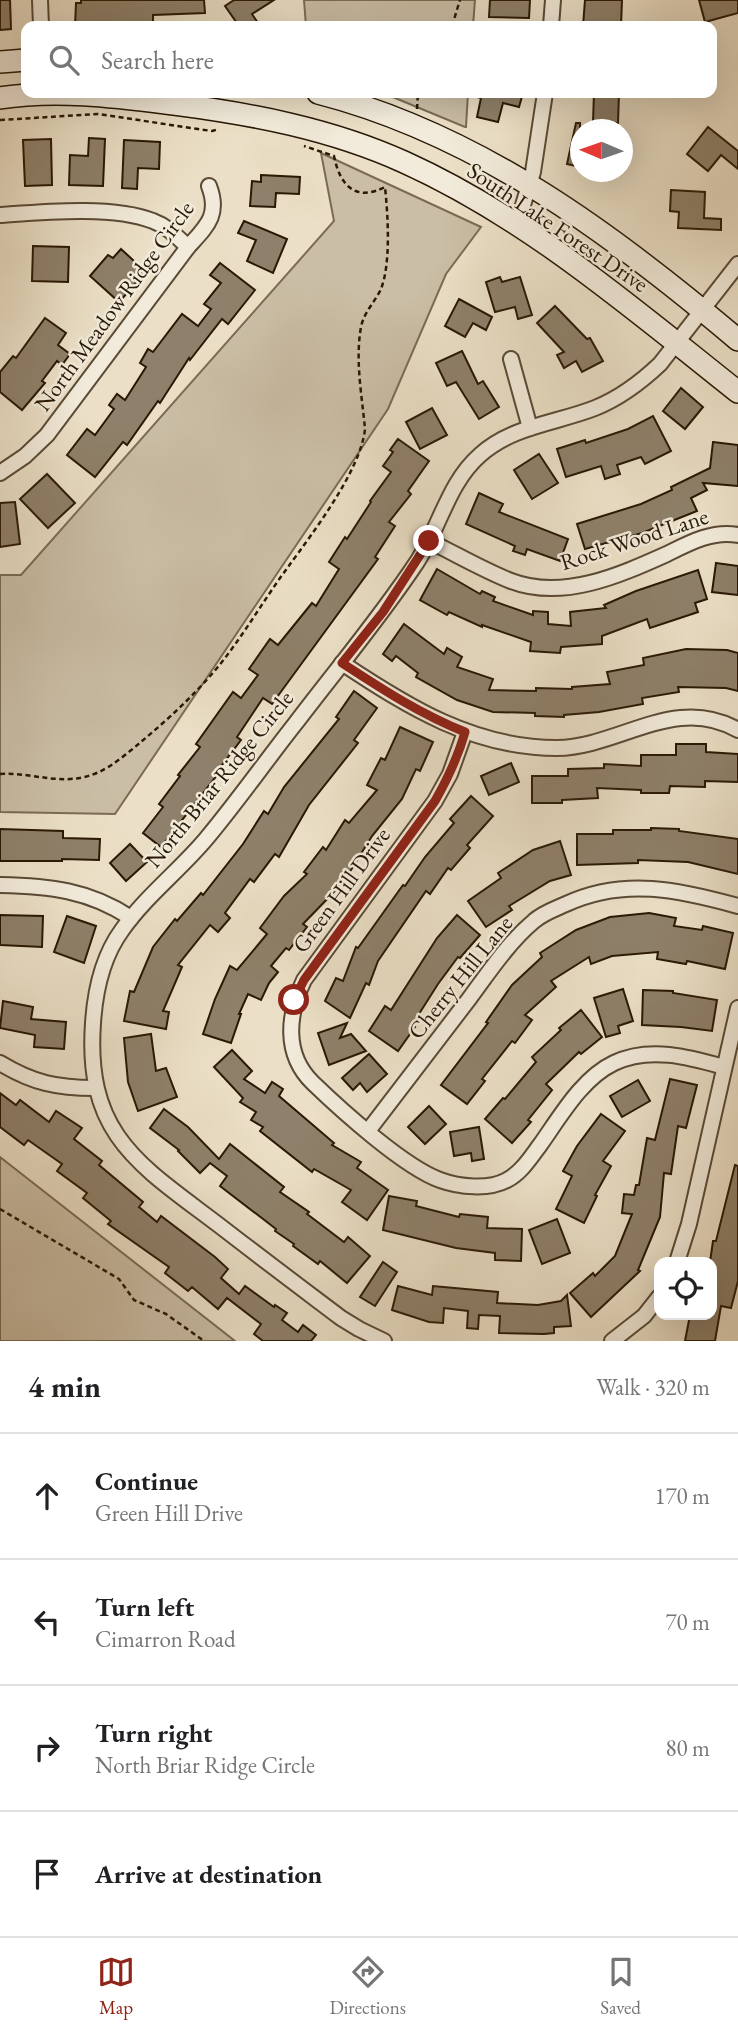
<!DOCTYPE html>
<meta charset="utf-8">
<style>
:root{--surface:#fff;--page:#f6f6f6;--text:#202124;--muted:#757577;--line:#e0e0e0;--accent:#8f2418}
body{margin:0;font-family:"EB Garamond",serif;background:var(--page);color:var(--text)}
.controls{position:absolute;right:21px;bottom:21px;display:grid;overflow:hidden;border-radius:14px;box-shadow:0 7px 28px #0002}
.controls button{width:63px;height:63px;display:grid;place-items:center;padding:0;border:0;border-bottom:2px solid var(--line);background:var(--surface);color:var(--text);font:35px sans-serif}
.compass{position:absolute;left:570px;top:119px;width:63px;height:63px;border-radius:50%;background:var(--surface);box-shadow:0 7px 28px #0002;rotate:272deg}
.stop{position:absolute;width:21px;height:21px;margin:-16px;border:5px solid #8f2418;border-radius:50%;background:#fff}
.stop.end{background:#8f2418;border-color:#fff;box-shadow:0 2px 7px #0008}
.list{margin:0;padding:0;list-style:none}
h2{display:flex;justify-content:space-between;align-items:center;height:91px;margin:0;padding:0 28px;font-size:30px}
h2 small{font-size:23px;font-weight:400;color:var(--muted)}
.list li{display:grid;grid-template-columns:46px 1fr auto;gap:21px;align-items:center;box-sizing:border-box;height:126px;padding:0 28px;border-top:2px solid var(--line)}
.list b{display:block;font-size:26px;white-space:nowrap}
.list p{margin:0;font-size:23px;white-space:nowrap;color:var(--muted)}
.list em{font-size:23px;font-style:normal;color:var(--muted)}
.icon{flex:none;width:38px;height:38px;fill:none;stroke:currentColor;stroke-width:2;stroke-linecap:round;stroke-linejoin:round}
.map{position:relative;flex:none;width:738px;height:1341px;overflow:hidden}
.search{position:absolute;background:var(--surface);box-shadow:0 7px 28px #0002;left:21px;right:21px;top:21px;height:77px;display:flex;align-items:center;gap:18px;box-sizing:border-box;padding:0 24px;border-radius:14px;color:var(--muted);font-size:26px}
.sheet{height:595px;background:var(--surface)}
nav{display:flex;justify-content:space-around;align-items:center;box-sizing:border-box;height:98px;border-top:2px solid var(--line);background:var(--surface);font-size:19px;color:var(--muted)}
nav a{display:grid;justify-items:center;gap:4px}
nav .on{color:var(--accent)}
.map>svg:first-child{display:block}
.green{fill:#cabea6;stroke:#7a6b56;stroke-width:2}
.building{fill:#8e806a;stroke:#291805;stroke-width:2}
.lines{fill:none;stroke-linecap:round;stroke-linejoin:round}
.minor-casing{stroke:#5a4a36;stroke-width:18}
.secondary-casing{stroke:#291805;stroke-width:24}
.path{stroke:#291805;stroke-width:2.5;stroke-dasharray:5 3.5;stroke-linecap:butt}
.minor{stroke:#f2ebdb;stroke-width:14}
.secondary{stroke:#f2ebdb;stroke-width:21}
.route{stroke:#8f2418;stroke-width:9}
.labels{text-anchor:middle;dominant-baseline:central;stroke-width:5;stroke-linejoin:round;paint-order:stroke}
.street-label{font-size:23px;fill:#291805;stroke:#f2ebdb}
</style>
<div class="map">
<svg width="738" height="1341" viewBox="0 0 738 1341">
<rect width="100%" height="100%" fill="#ebe0c7"/>
<filter id="stains"><feTurbulence type="fractalNoise" baseFrequency=".00286" numOctaves="4"/><feColorMatrix values="0 0 0 0 .2 0 0 0 0 .09 0 0 0 0 .02 0 0 0 .5 -.17"/></filter>
<radialGradient id="worn" r=".72"><stop offset=".6" stop-color="#630" stop-opacity="0"/><stop offset="1" stop-color="#630" stop-opacity=".3"/></radialGradient>
<g class="green">
<path d="M304,0H475L473,26H306Z"/>
<path d="M383,93H468L466,127H465Z"/>
<path d="M321,153L481,227L446,274L388,409L115,814L0,812V575H21L334,221Z"/>
<path d="M0,1157L235,1341H0Z"/>
</g>
<g class="building">
<path d="M0,0H10L11,29L0,30Z"/>
<path d="M81,0H204L205,13L153,15V25L75,26L76,3H81Z"/>
<path d="M234,0H274L252,14L260,26H239L225,6Z"/>
<path d="M490,0H530L529,18L489,17Z"/>
<path d="M585,0H622L621,26H583Z"/>
<path d="M699,0H738V13L705,22Z"/>
<path d="M478,93H523L519,107L503,103L498,122L477,117L481,98L477,97Z"/>
<path d="M594,93H619L618,123L593,122Z"/>
<path d="M576,123H580V167L567,164Z"/>
<path d="M708,127L738,151V169L721,155L708,171L687,154Z"/>
<path d="M89,138L105,139L103,186L69,185L70,155L88,156Z"/>
<path d="M51,139L52,185L25,186L23,140Z"/>
<path d="M124,140L160,142L159,169L138,168L137,189L122,188Z"/>
<path d="M261,175L300,177L299,194L276,193L275,207L250,206L252,181L261,182Z"/>
<path d="M671,190L705,192L704,218L721,219V230L678,228L679,212L670,211Z"/>
<path d="M244,221L287,239L273,273L247,261L256,240L238,233Z"/>
<path d="M33,246L69,247L68,282L32,281Z"/>
<path d="M121,249L146,272L119,302L90,276L108,255L113,258Z"/>
<path d="M220,263L255,290L228,324L222,319L190,360L189,358L160,403L158,401L127,445L123,442L95,477L67,455L87,429L95,435L114,409L109,405L117,394L125,400L146,367L140,363L148,349L153,352L182,314L198,326L211,309L204,304L221,283L210,275Z"/>
<path d="M500,277L502,282L520,277L532,315L518,319L515,307L495,312L486,282Z"/>
<path d="M459,299L492,317L486,330L473,323L465,337L445,326Z"/>
<path d="M555,306L587,339L590,338L603,361L582,372L576,361L564,368L557,355L564,352L537,323Z"/>
<path d="M45,318L66,333L58,345L70,354L62,365L57,361L42,381L45,383L22,410L0,392V372L13,356L16,358Z"/>
<path d="M462,351L478,384L483,381L499,407L479,419L456,382L447,386L436,363Z"/>
<path d="M681,388L703,407L685,429L663,411Z"/>
<path d="M432,408L447,435L420,449L406,422Z"/>
<path d="M653,416L671,451L645,464L641,457L617,465L620,474L605,479L601,466L566,477L557,449L585,440L586,443L628,429Z"/>
<path d="M398,439L429,461L408,491L411,494L389,522L395,526L375,557L378,559L272,704L263,698L237,737L241,740L219,769L221,770L161,847L143,833L163,807L159,804L180,776L178,775L200,747L196,744L233,692L241,698L258,675L249,669L270,639L278,645L312,603L316,606L339,569L329,562L345,537L347,539L371,502L370,501L391,472L383,466L393,452L390,450Z"/>
<path d="M713,442L738,445V486L703,483L707,490L691,498L697,511L642,533L585,549L577,524L641,504L672,490L671,487L710,468Z"/>
<path d="M539,454L558,483L532,499L514,470Z"/>
<path d="M47,474L75,503L48,528L20,499Z"/>
<path d="M479,493L503,504L499,512L568,539L560,561L527,549L525,555L513,551L515,546L466,524Z"/>
<path d="M15,502L20,544L0,547V503Z"/>
<path d="M716,563L738,566V595L712,592Z"/>
<path d="M437,569L480,594L482,591L495,597L493,601L533,615V611L548,612V624L571,626L570,612L606,608L604,605L636,591L698,570L707,599L695,603L698,612L650,628L647,619L602,636V644L561,647L560,653L530,651L531,642L482,625V627L449,612L447,615L420,600Z"/>
<path d="M404,624L444,654L447,648L462,657L457,667L493,679L489,690L536,691V688L572,689V687L610,684L607,672L644,665L643,658L686,649L727,650L738,653V691L726,688L678,687L679,692L642,698L643,704L599,712L564,715V717L535,716V713L493,712L457,700L416,677L418,673L396,656L392,661L383,654Z"/>
<path d="M354,691L377,708L354,740L358,743L309,805L279,857L275,854L254,882L250,879L225,913L230,918L218,932L210,925L178,965L182,967L163,1011L169,1012L166,1029L124,1021L130,991L134,992L153,947L175,919L177,921L201,893L203,895L243,844L264,811L268,814L284,787L339,719L336,717Z"/>
<path d="M400,727L433,742L420,771L416,769L402,799L372,836L351,870L333,893L303,924L307,927L289,950L286,948L271,966L278,972L269,983L261,1000L248,994L239,1014H241L231,1043L203,1034L215,999L230,966L237,970L267,934L260,928L284,896L307,874L304,872L323,847L326,850L345,820L349,823L377,790L367,785L381,758L385,760Z"/>
<path d="M676,744H706V752L738,754V782L705,781V787L670,786L669,793H641V790L597,788L598,798L562,800V803H532V776H568V769L604,768V764L641,766V755H676Z"/>
<path d="M511,763L519,782L489,795L481,776Z"/>
<path d="M471,796L493,816L467,845L470,848L451,870L448,868L430,894L426,891L378,961L369,985L366,983L350,1018L325,1001L336,978L343,981L356,947L358,948L403,885L405,886L425,857L454,823L450,819Z"/>
<path d="M651,828L679,829V831L738,839V874L688,862L638,860V863L577,865V834H613V830H651Z"/>
<path d="M0,829L63,831V838L100,839L99,860L62,859V861H0Z"/>
<path d="M560,841L571,875L550,881L509,906L512,910L486,927L468,901L501,878L498,873L533,850Z"/>
<path d="M130,844L147,862L126,881L110,863Z"/>
<path d="M649,913L676,918L674,926L702,930L703,926L733,933L725,969L687,961L686,964L657,959L658,952L612,956L591,964L589,957L551,981L556,987L525,1015L532,1020L515,1043L512,1041L482,1079L485,1081L467,1104L441,1085L488,1023L486,1022L512,985L542,957L540,953L576,930L610,917Z"/>
<path d="M0,915L43,916L42,947L0,945Z"/>
<path d="M457,915L480,935L460,958L458,957L438,984L412,1025L415,1027L398,1051L369,1031L385,1006L391,1010L437,938Z"/>
<path d="M67,916L96,926L84,963L54,952Z"/>
<path d="M623,989L633,1021L618,1026L620,1033L606,1037L594,998Z"/>
<path d="M643,990L673,991V993L717,1000L712,1031L681,1027L642,1025Z"/>
<path d="M3,1001L33,1007L31,1019L66,1022L64,1049L34,1047L35,1035L0,1028Z"/>
<path d="M581,1010L602,1037L581,1054L579,1052L546,1084L552,1090L528,1120L531,1122L512,1143L485,1119L503,1098L505,1099L536,1062L532,1057L561,1030L559,1028Z"/>
<path d="M347,1023L340,1038L351,1034L366,1051L329,1065L318,1033Z"/>
<path d="M151,1034L156,1071L166,1068L177,1097L138,1111L128,1082L124,1038Z"/>
<path d="M232,1050L252,1071L244,1079L265,1093L272,1082L283,1089L279,1096L334,1143L332,1145L361,1162L357,1168L388,1190L367,1220L342,1202L351,1190L314,1169L312,1172L260,1131L263,1127L251,1120L256,1112L240,1102L243,1098L214,1067Z"/>
<path d="M369,1054L387,1074L367,1092L360,1083L353,1090L342,1078Z"/>
<path d="M670,1079L697,1085L686,1128L678,1126L671,1174L664,1173L660,1217L638,1270L640,1271L591,1317L570,1293L593,1273L595,1276L615,1256L632,1214L622,1213L624,1194L634,1195L636,1185H639L647,1138L655,1140Z"/>
<path d="M638,1080L650,1101L622,1117L610,1096Z"/>
<path d="M0,1093L16,1105L20,1100L49,1122L56,1111L82,1128L74,1139L102,1161L99,1165L143,1202L139,1207L157,1222L161,1216L215,1257L228,1269L221,1278L239,1294L245,1286L274,1307L275,1305L287,1313L282,1320L298,1332L303,1325L316,1335L311,1341H263L254,1334L261,1324L227,1298L218,1309L192,1287L188,1291L165,1273L169,1267L108,1224L111,1221L83,1198L87,1193L57,1171L62,1164L28,1140L24,1145L0,1127Z"/>
<path d="M429,1106L446,1124L425,1144L408,1127Z"/>
<path d="M164,1109L188,1127L219,1159L230,1144L284,1187L280,1192L309,1212L307,1214L344,1242L348,1237L370,1256L347,1283L320,1261L318,1264L293,1246L294,1244L275,1231L276,1229L220,1186L227,1176L210,1163L200,1173L178,1151L179,1150L150,1128Z"/>
<path d="M601,1114L625,1131L603,1161L611,1166L595,1195L597,1196L584,1223L556,1209L572,1176L563,1171L577,1146Z"/>
<path d="M479,1127L484,1159L472,1161L471,1153L454,1156L450,1132Z"/>
<path d="M735,1165L738,1166V1281L731,1308L721,1306L715,1341H685L690,1315H712L710,1262L713,1241H716Z"/>
<path d="M389,1196L417,1201L416,1206L459,1217L460,1214L488,1217L487,1228L522,1229L521,1261L495,1260V1253L456,1248L383,1230Z"/>
<path d="M557,1219L570,1253L542,1264L529,1230Z"/>
<path d="M383,1262L397,1272L375,1306L360,1297Z"/>
<path d="M398,1286L432,1295L433,1286L498,1292L497,1303L538,1305L561,1301L567,1295L571,1326L554,1327V1333L544,1334L499,1333L500,1316L479,1315L478,1329L467,1328L468,1311L444,1308L443,1323L429,1322L392,1310Z"/>
</g>
<g class="lines">
<g class="minor-casing">
<g id="minor">
<path d="M40,0L41,26"/>
<path d="M551,26L553,0"/>
<path d="M0,215C42,212 114,205 153,221C167,226 177,237 188,247"/>
<path d="M517,225L533,172L545,93"/>
<path d="M511,359L530,428"/>
<path d="M0,473L25,456L47,435L188,247C207,226 220,215 209,186"/>
<path d="M429,541C456,554 483,570 511,581C563,601 620,575 667,554C689,543 713,530 738,535"/>
<path d="M342,663C408,707 474,748 557,748C620,747 675,694 738,730"/>
<path d="M465,732L450,774L435,801L304,980C288,1014 283,1054 313,1083C341,1110 404,1167 440,1180C459,1187 489,1190 507,1180C521,1173 531,1157 540,1145C560,1117 582,1078 614,1063C649,1046 689,1057 724,1067"/>
<path d="M0,885C49,886 89,890 131,918"/>
<path d="M0,1063C33,1083 57,1088 95,1088"/>
<path d="M368,1131C402,1087 435,1043 469,999C489,972 508,943 534,921C543,913 555,909 566,904C624,877 680,890 738,906"/>
<path d="M677,1262L689,1224L738,1008"/>
<path d="M384,1341L359,1329L341,1318C300,1287 260,1257 220,1226C140,1165 85,1136 93,1023C95,992 103,956 122,930C146,896 180,870 206,839C237,802 265,762 295,724C336,670 380,618 417,562C440,527 448,483 480,455C512,426 557,423 595,408C620,398 641,382 660,364L738,264"/>
<path d="M612,1341L644,1316L659,1297"/>
</g>
</g>
<g class="secondary-casing">
<g id="secondary">
<path d="M0,62L26,60"/>
<path d="M318,93C478,134 614,235 738,340"/>
<path d="M0,98C57,89 117,97 174,104C252,114 331,129 404,162C528,218 632,308 738,392"/>
</g>
</g>
<g class="path">
<path d="M452,26L460,0"/>
<path d="M417,109L418,93"/>
<path d="M0,120L98,114L198,129L212,131L219,129"/>
<path d="M0,774C36,772 63,788 99,772C114,765 129,752 142,741C166,721 190,699 211,675C240,642 262,602 288,567C312,534 361,470 365,429C362,396 355,361 361,327C364,312 375,302 381,289C391,263 388,216 385,187C356,202 340,186 334,156L304,146"/>
<path d="M0,1209L119,1279L134,1300L166,1314L204,1341"/>
</g>
<use href="#minor" class="minor"/>
<use href="#secondary" class="secondary"/>
</g>
<g class="lines">
<path class="route" d="M294,1000L304,980L435,801C448,778 458,757 465,732C420,714 382,689 342,663L383,612L429,541"/>
</g>
<g class="labels">
<g class="street-label">
<text transform="translate(558 227) rotate(34)">South Lake Forest Drive</text>
<text transform="translate(114 306) rotate(-54)">North Meadow Ridge Circle</text>
<text transform="translate(634 539) rotate(-18)">Rock Wood Lane</text>
<text transform="translate(219 779) rotate(-51)">North Briar Ridge Circle</text>
<text transform="translate(341 890) rotate(-54)">Green Hill Drive</text>
<text transform="translate(460 977) rotate(-51)">Cherry Hill Lane</text>
</g>
</g>
<rect width="100%" height="100%" filter="url(#stains)"/>
<rect width="100%" height="100%" fill="url(#worn)"/>
</svg>
<div class="controls">
<button><svg class="icon" aria-label="locate" viewBox="0 0 24 24"><circle cx="12" cy="12" r="6"/><path d="M12 2v4M12 18v4M2 12h4M18 12h4"/></svg></button>
</div>
<svg class="compass" viewBox="-18 -18 36 36"><path d="M0-13l5 13h-10z" fill="#e53935"/><path d="M0 13l5-13h-10z" fill="#757577"/></svg>
<div class="stop" style="left:294px;top:1000px"></div>
<div class="stop end" style="left:429px;top:541px"></div>
<div class="search"><svg class="icon" aria-label="search" viewBox="0 0 24 24"><circle cx="10" cy="10" r="6"/><path d="M15 15l6 6"/></svg>Search here</div>
</div>
<section class="sheet">
<h2>4 min<small>Walk · 320 m</small></h2>
<ul class="list">
<li><svg class="icon" aria-label="ahead" viewBox="0 0 24 24"><path d="M12 20V5M6 11l6-6 6 6"/></svg><div><b>Continue</b><p>Green Hill Drive</p></div><em>170 m</em></li>
<li><svg class="icon" aria-label="left" viewBox="0 0 24 24"><path d="M17 20v-9H6M10 6l-5 5 5 5"/></svg><div><b>Turn left</b><p>Cimarron Road</p></div><em>70 m</em></li>
<li><svg class="icon" aria-label="right" viewBox="0 0 24 24"><path d="M7 20v-9h11M14 6l5 5-5 5"/></svg><div><b>Turn right</b><p>North Briar Ridge Circle</p></div><em>80 m</em></li>
<li><svg class="icon" aria-label="arrive" viewBox="0 0 24 24"><path d="M6 21V4h12l-3 4 3 4H6"/></svg><div><b>Arrive at destination</b></div></li>
</ul>
</section>
<nav>
<a class="on"><svg class="icon" aria-label="map" viewBox="0 0 24 24"><path d="M3 6l6-2 6 2 6-2v14l-6 2-6-2-6 2zM9 4v14M15 6v14"/></svg>Map</a>
<a><svg class="icon" aria-label="directions" viewBox="0 0 24 24"><path d="M12 3l9 9-9 9-9-9zM9 14v-3h6M13 9l2 2-2 2"/></svg>Directions</a>
<a><svg class="icon" aria-label="saved" viewBox="0 0 24 24"><path d="M7 4h10v16l-5-4-5 4z"/></svg>Saved</a>
</nav>
